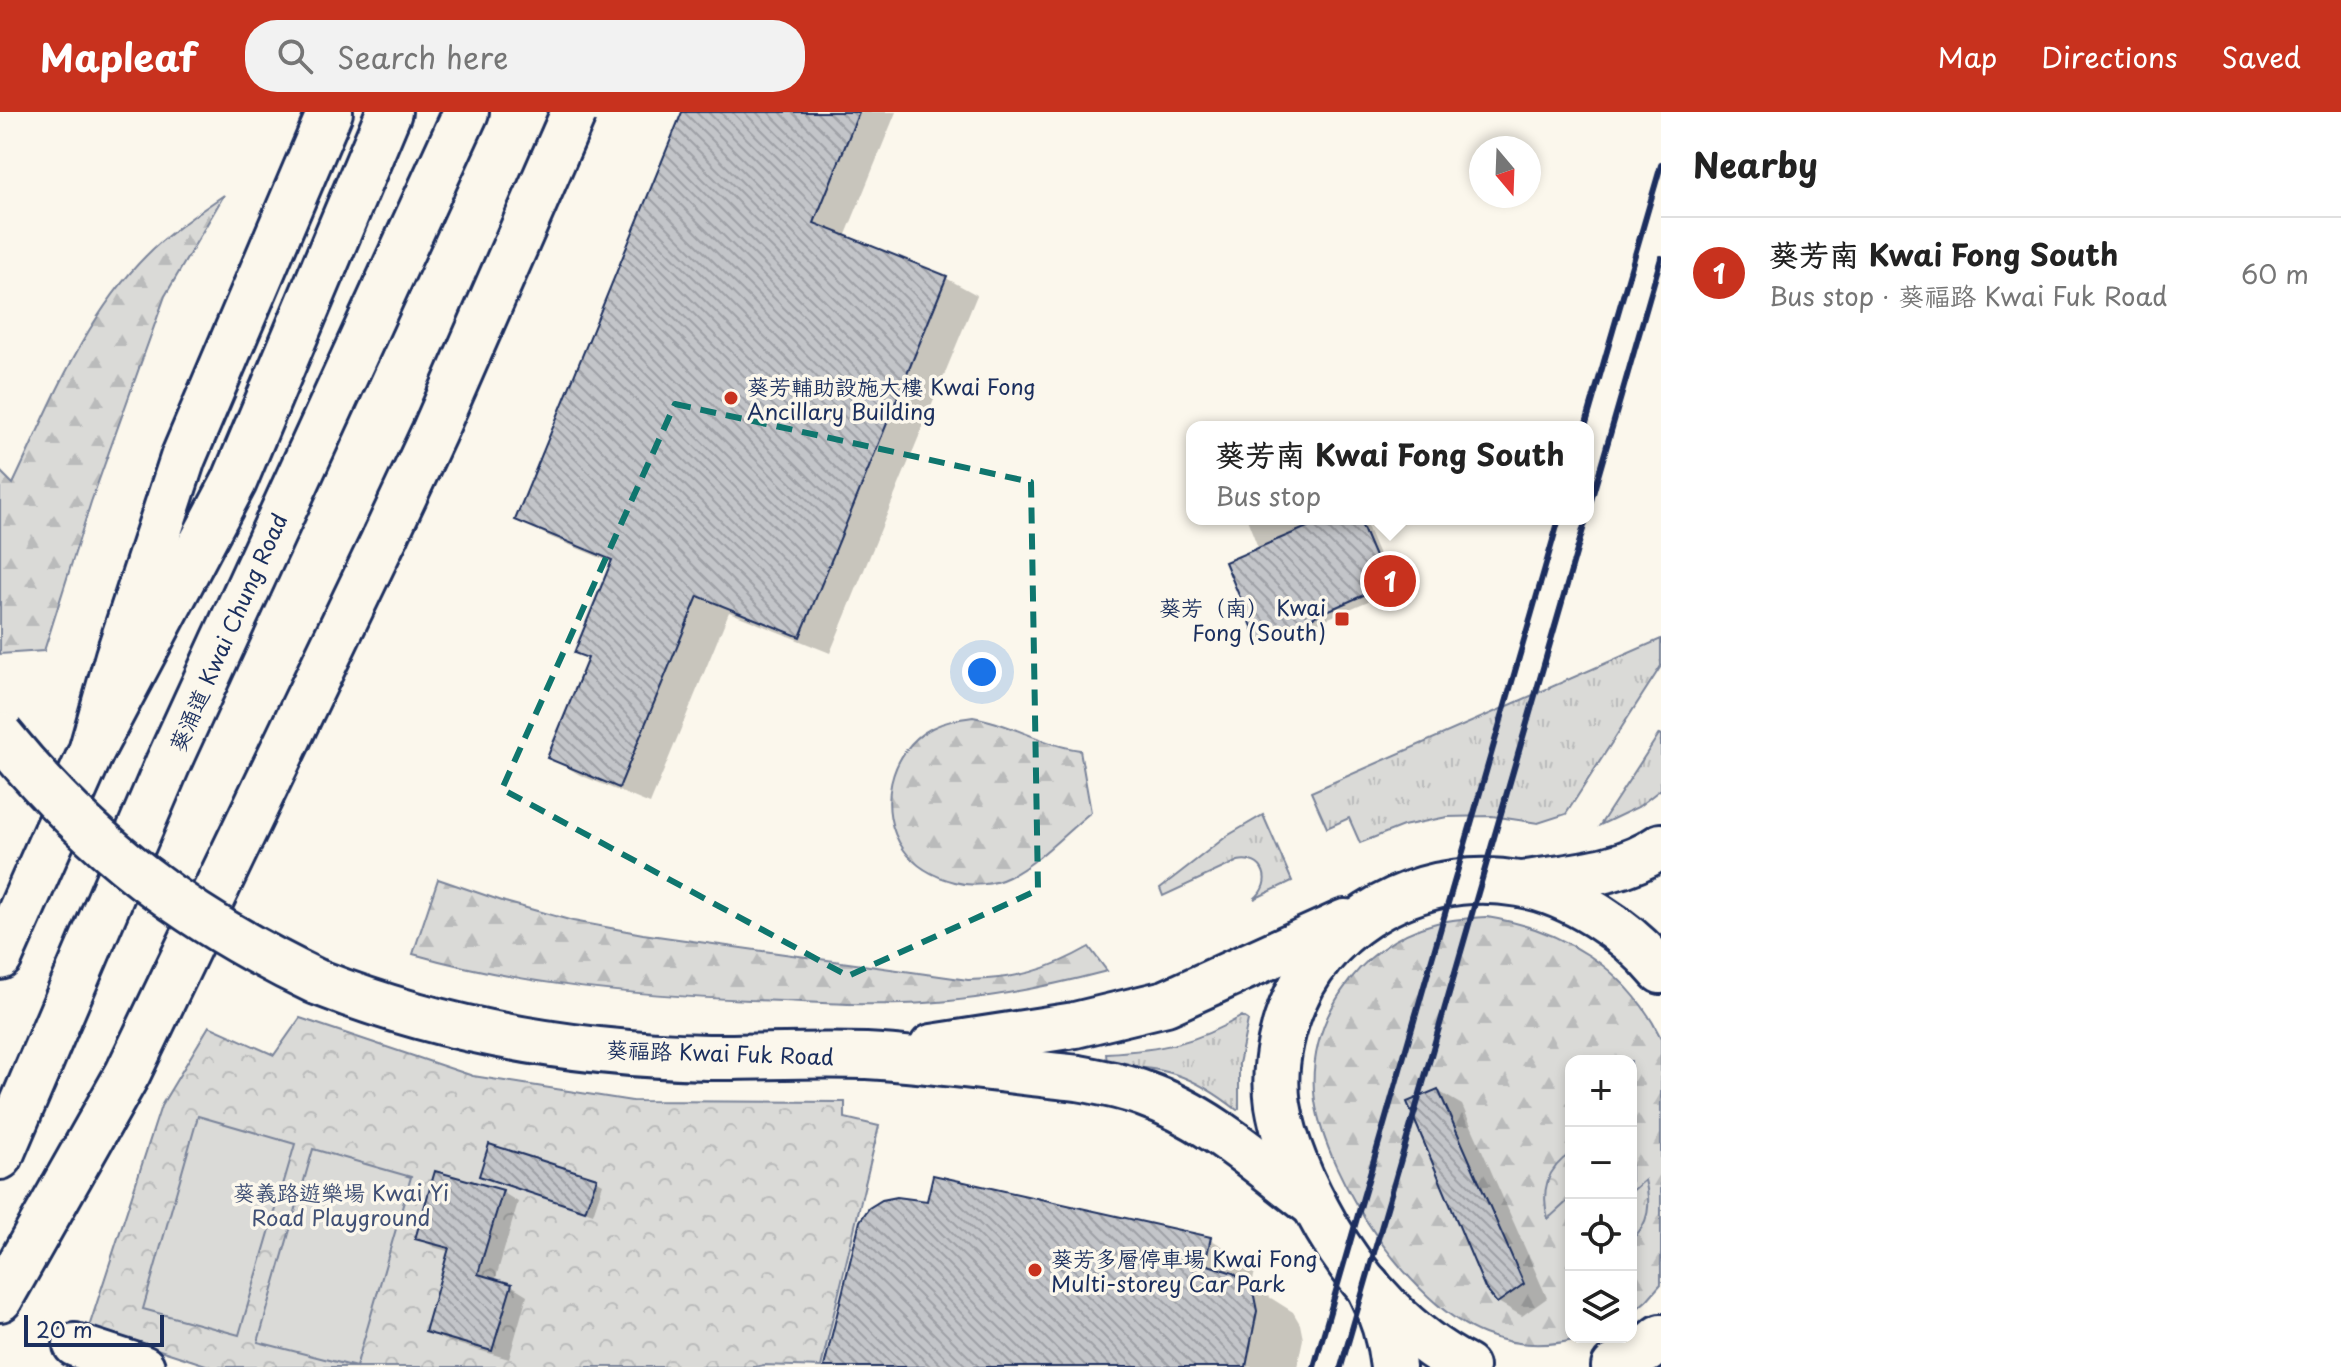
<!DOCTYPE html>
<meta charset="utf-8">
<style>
:root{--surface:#fff;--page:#f2f2f2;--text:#222;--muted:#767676;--line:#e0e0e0;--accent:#c8321e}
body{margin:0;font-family:"Playpen Sans","LXGW WenKai TC",sans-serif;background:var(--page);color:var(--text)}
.controls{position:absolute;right:24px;bottom:24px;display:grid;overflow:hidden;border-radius:16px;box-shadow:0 4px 12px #0003}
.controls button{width:72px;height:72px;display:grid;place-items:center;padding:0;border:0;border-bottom:2px solid var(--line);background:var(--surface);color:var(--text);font:40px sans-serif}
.compass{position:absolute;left:1469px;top:24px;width:72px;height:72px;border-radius:50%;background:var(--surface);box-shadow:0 4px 12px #0003;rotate:161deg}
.scale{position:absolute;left:24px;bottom:20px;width:140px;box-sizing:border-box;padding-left:8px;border:4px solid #1b2f5e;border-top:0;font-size:22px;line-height:28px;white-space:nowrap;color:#1b2f5e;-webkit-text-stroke:6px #fbf7ec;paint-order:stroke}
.you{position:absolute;left:982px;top:560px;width:28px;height:28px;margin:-20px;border:6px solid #fff;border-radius:50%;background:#1a73e8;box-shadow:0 0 0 12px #1a73e833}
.badge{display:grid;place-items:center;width:52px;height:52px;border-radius:50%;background:var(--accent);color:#fff;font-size:26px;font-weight:700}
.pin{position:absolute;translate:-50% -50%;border:4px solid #fff;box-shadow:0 2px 8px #0006}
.popup{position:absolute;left:1186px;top:309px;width:408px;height:104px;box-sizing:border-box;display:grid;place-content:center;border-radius:16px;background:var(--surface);filter:drop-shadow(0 2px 6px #0005);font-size:26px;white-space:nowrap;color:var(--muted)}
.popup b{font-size:30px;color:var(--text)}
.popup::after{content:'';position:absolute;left:50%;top:100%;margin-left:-16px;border:16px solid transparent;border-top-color:var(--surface)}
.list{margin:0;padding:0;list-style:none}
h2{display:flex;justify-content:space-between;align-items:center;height:104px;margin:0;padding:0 32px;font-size:34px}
h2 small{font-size:26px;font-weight:400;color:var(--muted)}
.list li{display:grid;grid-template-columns:52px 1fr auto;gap:24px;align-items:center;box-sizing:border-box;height:112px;padding:0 32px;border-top:2px solid var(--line)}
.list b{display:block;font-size:30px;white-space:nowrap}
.list p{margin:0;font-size:26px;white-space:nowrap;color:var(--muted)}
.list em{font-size:26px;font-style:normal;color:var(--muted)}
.icon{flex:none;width:44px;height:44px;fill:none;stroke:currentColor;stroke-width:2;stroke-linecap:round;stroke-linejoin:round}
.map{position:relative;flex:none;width:1661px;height:1255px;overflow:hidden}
header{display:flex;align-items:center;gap:48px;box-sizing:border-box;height:112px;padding:0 40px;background:var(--accent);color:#fff}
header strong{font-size:38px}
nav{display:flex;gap:44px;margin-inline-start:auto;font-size:28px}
.search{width:560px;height:72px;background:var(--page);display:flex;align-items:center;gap:20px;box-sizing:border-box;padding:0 28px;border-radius:32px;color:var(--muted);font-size:30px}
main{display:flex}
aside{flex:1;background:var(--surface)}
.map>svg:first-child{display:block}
.grass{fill:url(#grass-tufts);stroke:#7a849a;stroke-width:2}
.forest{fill:url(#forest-firs);stroke:#7a849a;stroke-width:2}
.park{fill:url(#park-crowns);stroke:#7a849a;stroke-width:2}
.pitch{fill:#dadad7;stroke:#7a849a;stroke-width:2}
.shadow{fill:#0003}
.building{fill:url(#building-back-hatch);stroke:#1b2f5e;stroke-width:2}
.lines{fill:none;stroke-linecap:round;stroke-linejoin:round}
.pedestrian-casing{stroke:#1b2f5e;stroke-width:48}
.tertiary-casing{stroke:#1b2f5e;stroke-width:50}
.secondary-casing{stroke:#1b2f5e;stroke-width:50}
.primary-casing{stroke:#1b2f5e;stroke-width:50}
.motorway-casing{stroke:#1b2f5e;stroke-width:50}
.pedestrian{stroke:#fbf7ec;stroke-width:42}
.tertiary{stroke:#fbf7ec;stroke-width:44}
.secondary{stroke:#fbf7ec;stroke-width:44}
.primary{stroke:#fbf7ec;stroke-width:44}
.motorway{stroke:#fbf7ec;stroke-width:44}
.rail{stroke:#1b2f5e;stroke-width:6}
.secondary-bridge-casing{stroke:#1b2f5e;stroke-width:50;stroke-linecap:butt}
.motorway-bridge-casing{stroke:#1b2f5e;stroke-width:50;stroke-linecap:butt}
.secondary-bridge{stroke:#fbf7ec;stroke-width:44}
.motorway-bridge{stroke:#fbf7ec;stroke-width:44}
.marked{fill:none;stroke:#0f766e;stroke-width:6;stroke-dasharray:16 10;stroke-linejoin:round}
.poi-dot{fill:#c8321e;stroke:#fbf7ec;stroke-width:3}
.labels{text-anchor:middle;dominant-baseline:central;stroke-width:7;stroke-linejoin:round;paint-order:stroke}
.poi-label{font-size:22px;fill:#1b2f5e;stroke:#fbf7ec;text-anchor:start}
.street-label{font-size:22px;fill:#1b2f5e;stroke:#fbf7ec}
.park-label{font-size:22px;fill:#415176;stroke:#fbf7ec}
</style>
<header>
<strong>Mapleaf</strong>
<div class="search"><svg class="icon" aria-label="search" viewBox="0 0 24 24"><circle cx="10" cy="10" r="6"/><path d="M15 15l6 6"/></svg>Search here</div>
<nav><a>Map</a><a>Directions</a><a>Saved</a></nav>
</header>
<main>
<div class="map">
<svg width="1661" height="1255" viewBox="0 0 1661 1255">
<defs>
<pattern id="grass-tufts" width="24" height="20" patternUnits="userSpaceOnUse" patternTransform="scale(2)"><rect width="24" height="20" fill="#dadad7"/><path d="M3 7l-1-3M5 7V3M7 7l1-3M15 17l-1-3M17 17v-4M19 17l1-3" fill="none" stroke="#babbbb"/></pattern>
<pattern id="forest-firs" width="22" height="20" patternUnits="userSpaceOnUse" patternTransform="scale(2)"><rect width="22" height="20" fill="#dadad7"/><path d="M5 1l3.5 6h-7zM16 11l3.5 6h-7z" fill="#babbbb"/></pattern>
<pattern id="park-crowns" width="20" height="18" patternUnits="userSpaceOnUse" patternTransform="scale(2)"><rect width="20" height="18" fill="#dadad7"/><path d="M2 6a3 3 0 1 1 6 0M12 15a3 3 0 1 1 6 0" fill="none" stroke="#babbbb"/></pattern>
<pattern id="building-back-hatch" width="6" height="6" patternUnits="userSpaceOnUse" patternTransform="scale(2)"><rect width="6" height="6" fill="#c3c5c9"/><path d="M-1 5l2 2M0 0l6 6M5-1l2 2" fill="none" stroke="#9ea0a6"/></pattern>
</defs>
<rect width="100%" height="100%" fill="#fbf7ec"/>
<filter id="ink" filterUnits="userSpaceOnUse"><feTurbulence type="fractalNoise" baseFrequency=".0125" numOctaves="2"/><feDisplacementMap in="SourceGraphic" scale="16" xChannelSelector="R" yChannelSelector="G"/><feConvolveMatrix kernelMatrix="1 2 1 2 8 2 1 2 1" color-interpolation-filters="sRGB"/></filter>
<g filter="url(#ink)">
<g class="grass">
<path d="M1661,527V554L1566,702L1538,711L1492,704L1447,705L1403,714L1360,731L1349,706L1327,716L1311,680Z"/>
<path d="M1659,622L1661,623V677L1638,695L1600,713Z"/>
<path d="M1263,703L1292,769L1254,787C1274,770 1264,744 1238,749L1163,784L1160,776L1227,724Z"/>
<path d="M1242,904L1248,908L1239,952V996L1237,998C1191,962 1165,955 1107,953L1106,941C1160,938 1195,932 1242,904Z"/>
</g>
<g class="forest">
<path d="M224,83L165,184L91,390L44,539L0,542V359L13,372C54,286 92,185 169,123C186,109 205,96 224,83Z"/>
<path d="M973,605C1011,611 1042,633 1080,638L1091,700C1065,721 1039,750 1009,765C993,773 972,775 955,770C935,765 916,755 904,738C876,699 889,638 932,616C946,609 959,607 973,605Z"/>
<path d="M438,767L505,790L573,809L643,822L968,868C1016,867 1047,859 1089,835L1107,859C1039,877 973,890 903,892C852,894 801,889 750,888C634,883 526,874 413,842Z"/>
<path d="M1487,805C1562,817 1627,856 1661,926V1172L1647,1188L1631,1202V949H1571V1225H1585C1552,1235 1517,1235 1484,1222C1410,1193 1327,1066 1315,989C1304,912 1358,832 1433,812C1450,807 1469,806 1487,805Z"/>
</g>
<g class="park">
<path d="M300,906L473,964L632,989L845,990V1006L879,1014L821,1255L764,1253L755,1255H212L89,1215L161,994L209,914L274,943Z"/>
<path d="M1571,1041V1086L1548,1107C1541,1079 1546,1057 1571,1041Z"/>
<path d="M1645,1068C1651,1091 1650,1112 1631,1128V1080Z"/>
</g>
<g class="pitch">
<path d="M198,1004L295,1032L239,1223L143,1197Z"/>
<path d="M313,1037L411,1065L356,1255L258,1230Z"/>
</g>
<g class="shadow">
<path d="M684,0H896L845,125L946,166L977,183L830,541L729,500L650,692L580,663L550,645L590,547L577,540L613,451L548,424L517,407Z"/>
<path d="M1247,407H1364L1394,478L1268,532L1260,528L1259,438Z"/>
<path d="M1438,979L1462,993L1547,1186L1522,1204L1498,1190Z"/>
<path d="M481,1063L596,1068L603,1072L593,1102Z"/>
<path d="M502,1080L518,1090L495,1169L511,1173L527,1183L509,1247L444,1228L427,1219L450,1140L434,1135L418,1126Z"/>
<path d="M861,1110L1210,1127L1256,1154L1252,1174L1293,1200L1300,1212L1303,1227L1297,1255H827Z"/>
</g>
<g class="building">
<path d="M682,0H859L814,111L947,164L800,525L698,484L619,676L547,646L588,546L574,541L612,448L515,408Z"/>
<path d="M1326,407H1359L1387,473L1258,529L1225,450Z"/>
<path d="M1438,977L1524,1172L1497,1191L1485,1176L1407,990Z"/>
<path d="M489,1032L597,1066L585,1099L479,1064Z"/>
<path d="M435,1059L503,1078L478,1162L512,1172L492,1239L425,1220L449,1136L415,1127Z"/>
<path d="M933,1063L1211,1125L1205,1152L1233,1161L1246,1171L1254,1184L1257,1199L1246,1255H824L860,1109L869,1096L882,1088L897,1085L927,1089Z"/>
</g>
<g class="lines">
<g class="pedestrian-casing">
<path id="pedestrian" d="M75,1233L143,1255"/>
</g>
<g class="tertiary-casing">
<g id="tertiary">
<path d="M1522,772C1568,764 1622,762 1661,734"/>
<path d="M1368,1174C1382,1201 1390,1225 1393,1255"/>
</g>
</g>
<g class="secondary-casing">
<g id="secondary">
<path d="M317,870C441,919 575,942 708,945C761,945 814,942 866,944C937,948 1008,959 1078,966C1100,970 1123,974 1144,982C1208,1004 1261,1053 1314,1093"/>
<path d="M932,935L1075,913L1166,891L1345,810"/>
<path d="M1466,1255C1408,1225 1360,1173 1327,1116C1306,1079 1285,1036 1278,993C1272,952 1283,907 1303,871C1346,796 1435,757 1519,772C1572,781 1628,819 1661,859"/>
<path d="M1614,1255L1646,1238L1661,1225"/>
</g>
</g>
<g class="primary-casing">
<g id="primary">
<path d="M0,845L91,640L234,370L389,0"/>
<path d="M0,1045L168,651L466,0"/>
</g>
</g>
<g class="motorway-casing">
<g id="motorway">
<path d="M91,640L118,544L183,346L330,0"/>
<path d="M0,1187L128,961L385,425"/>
</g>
</g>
<use href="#pedestrian" class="pedestrian"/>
<use href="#tertiary" class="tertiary"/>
<use href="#secondary" class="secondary"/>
<use href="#primary" class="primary"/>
<use href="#motorway" class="motorway"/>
<g class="rail">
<path d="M1585,315L1661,53"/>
<path d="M1588,399L1661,146"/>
<path d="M1314,1255L1559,407"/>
<path d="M1341,1255L1586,407"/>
</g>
<g class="secondary-bridge-casing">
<path id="secondary-bridge" d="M0,623C91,735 187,808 317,870"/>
</g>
<g class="motorway-bridge-casing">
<path id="motorway-bridge" d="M385,425L434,320L574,0"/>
</g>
<use href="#secondary-bridge" class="secondary-bridge"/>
<use href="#motorway-bridge" class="motorway-bridge"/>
</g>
</g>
<path class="marked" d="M675,292L1031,370L1038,778L848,864L502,677Z"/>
<g class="poi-dot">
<circle cx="731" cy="286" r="8"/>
<rect x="1334" y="499" width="16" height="16" rx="4"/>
<circle cx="1035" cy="1158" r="8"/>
</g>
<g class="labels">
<g class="poi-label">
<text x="747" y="273">葵芳輔助設施大樓 Kwai Fong<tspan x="747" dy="25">Ancillary Building</tspan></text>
<text x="1326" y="494" text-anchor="end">葵芳（南） Kwai<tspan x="1326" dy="25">Fong (South)</tspan></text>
<text x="1051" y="1145">葵芳多層停車場 Kwai Fong<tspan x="1051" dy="25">Multi-storey Car Park</tspan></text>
</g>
<g class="street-label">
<text transform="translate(227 520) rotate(-66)">葵涌道 Kwai Chung Road</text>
<text transform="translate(720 940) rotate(2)">葵福路 Kwai Fuk Road</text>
</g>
<g class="park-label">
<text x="341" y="1079">葵義路遊樂場 Kwai Yi<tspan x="341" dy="25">Road Playground</tspan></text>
</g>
</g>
</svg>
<div class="controls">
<button>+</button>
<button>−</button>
<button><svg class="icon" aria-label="locate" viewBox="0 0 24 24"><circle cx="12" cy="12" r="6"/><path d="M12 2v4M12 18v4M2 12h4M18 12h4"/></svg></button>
<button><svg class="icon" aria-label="layers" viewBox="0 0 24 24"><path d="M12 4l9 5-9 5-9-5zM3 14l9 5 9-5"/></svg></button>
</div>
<svg class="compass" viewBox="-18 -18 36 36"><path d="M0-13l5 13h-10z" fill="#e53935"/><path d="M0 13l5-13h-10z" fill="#767676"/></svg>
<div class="scale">20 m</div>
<div class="you"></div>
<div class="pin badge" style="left:1390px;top:469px">1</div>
<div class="popup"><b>葵芳南 Kwai Fong South</b>Bus stop</div>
</div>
<aside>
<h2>Nearby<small></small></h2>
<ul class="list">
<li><span class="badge">1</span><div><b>葵芳南 Kwai Fong South</b><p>Bus stop · 葵福路 Kwai Fuk Road</p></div><em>60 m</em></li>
</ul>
</aside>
</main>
